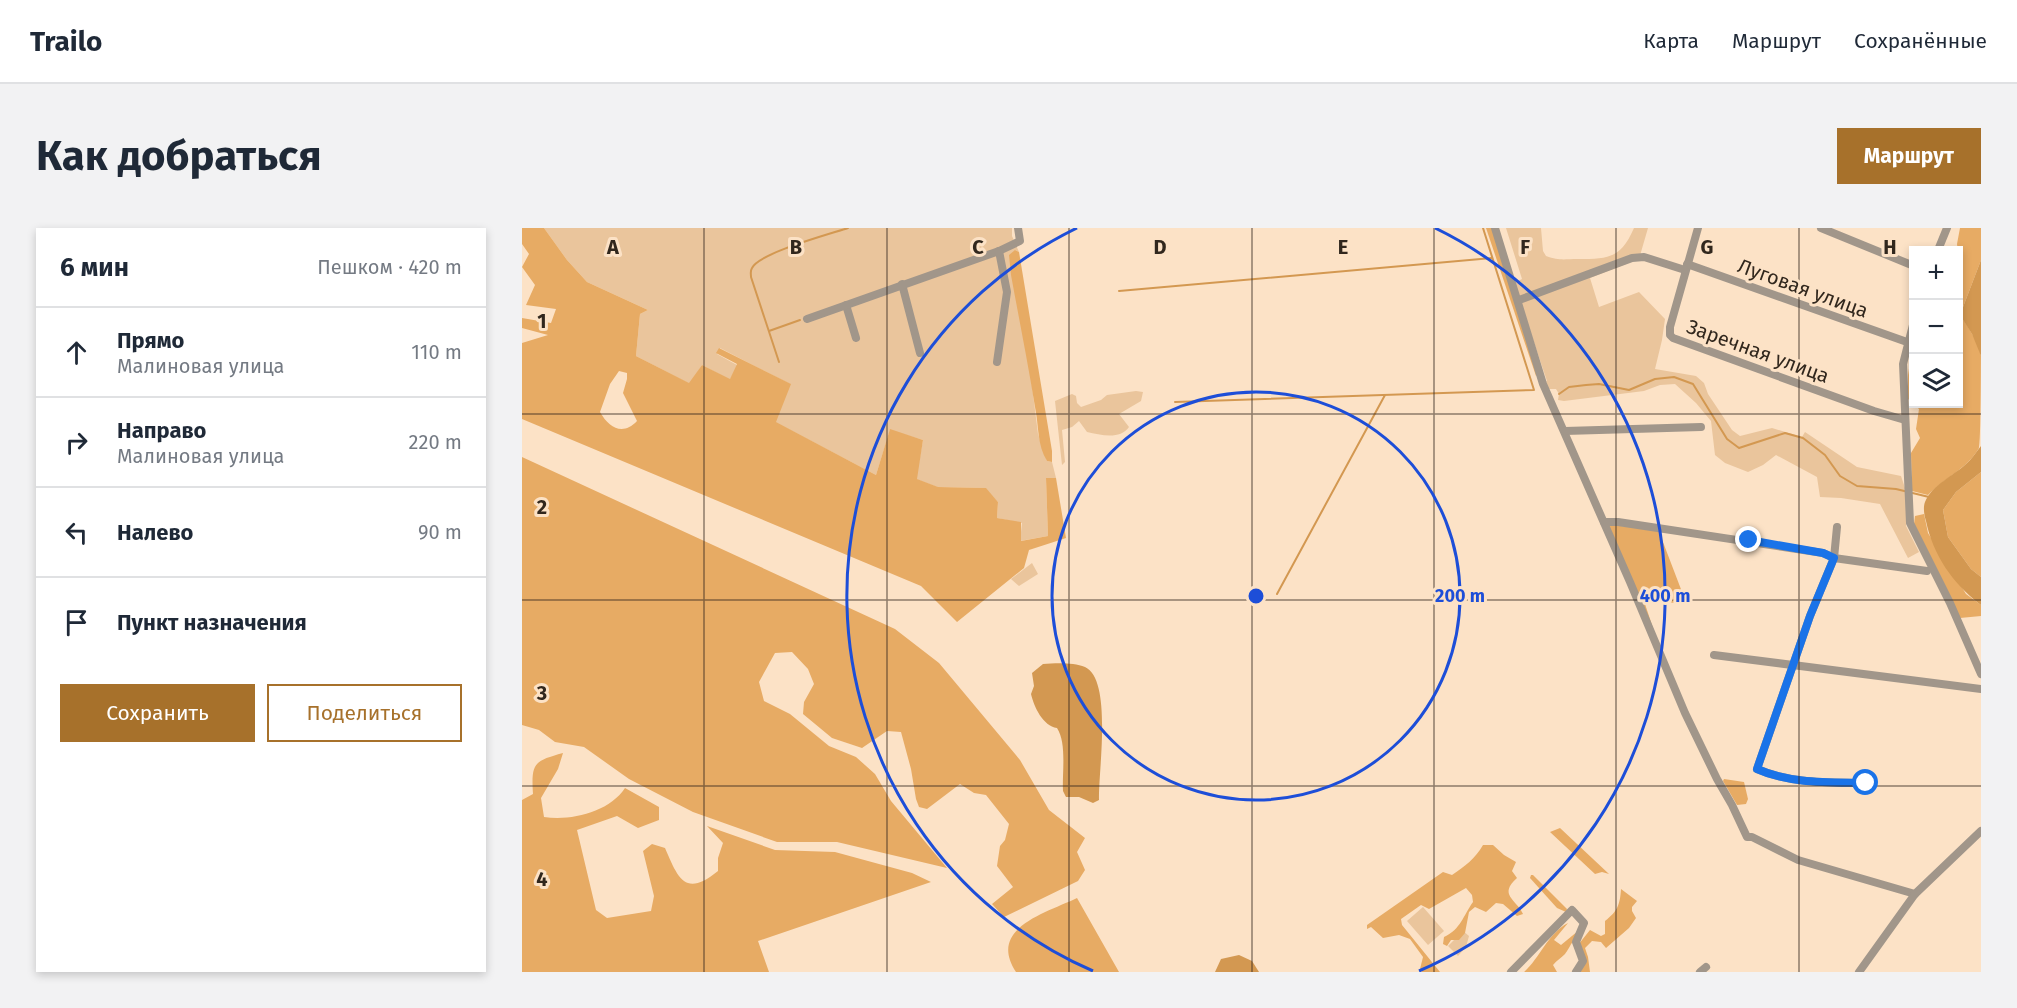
<!DOCTYPE html>
<html lang="ru">
<meta charset="utf-8">
<style>
:root{--surface:#fff;--page:#f2f2f3;--text:#1f2937;--muted:#747a83;--line:#e0e1e3;--accent:#a7712b}
body{margin:0;font-family:"Fira Sans",sans-serif;background:var(--page);color:var(--text)}
.controls{position:absolute;right:18px;top:18px;display:grid;overflow:hidden;border-radius:0px;box-shadow:0 3px 9px #0003}
.controls button{width:54px;height:54px;display:grid;place-items:center;padding:0;border:0;border-bottom:2px solid var(--line);background:var(--surface);color:var(--text);font:30px sans-serif}
.stop{position:absolute;width:18px;height:18px;margin:-14px;border:4px solid #1a73e8;border-radius:50%;background:#fff}
.stop.end{background:#1a73e8;border-color:#fff;box-shadow:0 2px 6px #0008}
.list{margin:0;padding:0;list-style:none}
h2{display:flex;justify-content:space-between;align-items:center;height:78px;margin:0;padding:0 24px;font-size:26px}
h2 small{font-size:20px;font-weight:400;color:var(--muted)}
.list li{display:grid;grid-template-columns:39px 1fr auto;gap:18px;align-items:center;box-sizing:border-box;height:90px;padding:0 24px;border-top:2px solid var(--line)}
.list b{display:block;font-size:22px;white-space:nowrap}
.list p{margin:0;font-size:20px;white-space:nowrap;color:var(--muted)}
.list em{font-size:20px;font-style:normal;color:var(--muted)}
.actions{display:flex;gap:12px;padding:18px 24px}
.actions a{flex:1;padding:14px 0;border:2px solid var(--accent);border-radius:0px;text-align:center;font-size:21px;color:var(--accent)}
.actions .main{background:var(--accent);color:#fff}
.icon{flex:none;width:33px;height:33px;fill:none;stroke:currentColor;stroke-width:2;stroke-linecap:round;stroke-linejoin:round}
.map{position:relative;flex:none;width:1459px;height:744px;overflow:hidden;border-radius:0px}
header{display:flex;align-items:center;gap:36px;box-sizing:border-box;height:84px;padding:0 30px;background:var(--surface);border-bottom:2px solid var(--line)}
header strong{font-size:28px}
nav{display:flex;gap:33px;margin-inline-start:auto;font-size:21px}
.intro{display:flex;align-items:center;justify-content:space-between;box-sizing:border-box;height:144px;padding:0 36px}
h1{margin:0;font-size:42px}
.button{padding:15px 27px;border-radius:0px;background:var(--accent);color:#fff;font-size:21px;font-weight:700}
main{display:flex;gap:36px;padding:0 36px}
aside{flex:1;background:var(--surface);border-radius:0px;box-shadow:0 3px 9px #0003}
.map>svg:first-child{display:block}
.green{fill:#eac59c}
.forest{fill:#e7ab64;fill-rule:evenodd}
.water{fill:#d39851}
.lines{fill:none;stroke-linecap:round;stroke-linejoin:round}
.stream{stroke:#d39851;stroke-width:2}
.street{stroke:#a1968a;stroke-width:8}
.route{stroke:#1a73e8;stroke-width:8}
.grid{fill:none;stroke:#31271d;stroke-width:1.5;stroke-opacity:0.55}
.ring{fill:none;stroke:#1d4ed8;stroke-width:3}
.labels{text-anchor:middle;dominant-baseline:central;stroke-width:6;stroke-linejoin:round;paint-order:stroke}
.street-label{font-size:20px;fill:#31271d;stroke:#fce2c6}
.grid-label{font-size:20px;text-anchor:middle;font-weight:bold;fill:#31271d;stroke:#fce2c6;stroke-width:6;stroke-linejoin:round;paint-order:stroke}
.centre{fill:#1d4ed8;stroke:#fce2c6;stroke-width:3}
.ring-label{font-size:18px;text-anchor:middle;font-weight:bold;fill:#1d4ed8;stroke:#fce2c6;stroke-width:6;stroke-linejoin:round;paint-order:stroke}
</style>
<header>
<strong>Trailo</strong>
<nav><a>Карта</a><a>Маршрут</a><a>Сохранённые</a></nav>
</header>
<div class="intro"><h1>Как добраться</h1><a class="button">Маршрут</a></div>
<main>
<aside>
<h2>6 мин<small>Пешком · 420 m</small></h2>
<ul class="list">
<li><svg class="icon" aria-label="ahead" viewBox="0 0 24 24"><path d="M12 20V5M6 11l6-6 6 6"/></svg><div><b>Прямо</b><p>Малиновая улица</p></div><em>110 m</em></li>
<li><svg class="icon" aria-label="right" viewBox="0 0 24 24"><path d="M7 20v-9h11M14 6l5 5-5 5"/></svg><div><b>Направо</b><p>Малиновая улица</p></div><em>220 m</em></li>
<li><svg class="icon" aria-label="left" viewBox="0 0 24 24"><path d="M17 20v-9H6M10 6l-5 5 5 5"/></svg><div><b>Налево</b></div><em>90 m</em></li>
<li><svg class="icon" aria-label="arrive" viewBox="0 0 24 24"><path d="M6 21V4h12l-3 4 3 4H6"/></svg><div><b>Пункт назначения</b></div></li>
</ul>
<div class="actions"><a class="main">Сохранить</a><a>Поделиться</a></div>
</aside>
<div class="map">
<svg width="1459" height="744" viewBox="0 0 1459 744">
<rect width="100%" height="100%" fill="#fce2c6"/>
<g class="green">
<path d="M22,0H490V8L497,24L493,22L516,206L525,233L530,234L534,250H524L526,308L498,313L500,295L475,290L476,274L463,260L415,259L394,251L401,212L368,202L354,247L253,194L268,156L198,120L195,126L215,137L208,152L180,137L168,156L114,128L118,86L126,82L65,54L45,32Z"/>
<path d="M984,0H1019L1021,23L1024,28C1038,33 1042,31 1056,31C1087,31 1099,30 1112,0H1126L1117,31L1068,50L1077,79L1117,64L1143,91L1140,112L1133,141L1174,148L1182,155L1186,166L1210,202L1218,208L1250,200L1280,209L1283,204L1335,239L1379,248L1384,263V298L1397,324L1386,330L1358,276L1319,270L1298,269L1295,249L1254,227L1241,237L1226,244L1203,235L1193,227L1189,193L1174,175L1153,156L1138,157L1122,163L1042,173L1036,172L1037,166L1034,161H1024L1021,156L1025,153L992,55L1000,51Z"/>
<path d="M614,163L621,164L619,173L597,186L607,199C598,212 579,207 565,204L557,193L550,199L540,202L543,234L540,237L533,173L550,166L554,168L555,175L559,179L579,172L585,167Z"/>
<path d="M510,335L516,346L497,358L489,351Z"/>
<path d="M901,679L922,703L906,717L885,693Z"/>
<path d="M941,703L947,708L944,719L936,728L926,718Z"/>
</g>
<g class="forest">
<path d="M0,0H22L45,32L65,54L126,82L118,86L114,128L167,155L180,137L208,151L215,136L194,125L197,120L269,156L254,194L354,247L368,201L401,212L395,251L416,259L464,260L476,274L475,290L499,294V313L526,308L524,250H534L544,310L507,322L502,340L435,394L399,358L0,191V115L26,107L0,100V90L29,95L34,81L4,77L13,57L0,39L7,26L0,16ZM97,143L105,145V151L101,165L115,193C101,208 87,200 78,184L88,156Z"/>
<path d="M964,0H970L1016,146L1014,148Z"/>
<path d="M1438,0H1459V32L1438,87C1446,99 1456,113 1459,128C1459,137 1459,215 1457,220C1445,241 1422,250 1406,267L1390,263L1389,225L1398,210L1394,201L1397,181L1386,171V147L1391,114L1392,176H1436L1437,30L1435,16Z"/>
<path d="M493,22L497,24L530,223V234L525,233C515,217 517,198 513,179C506,135 497,91 489,47L487,27Z"/>
<path d="M0,229L373,401L417,435L498,532L527,582L563,610L555,624L563,642L556,653L482,689L470,676L491,659L475,638L478,618L483,612L487,596L464,567L452,565L438,556L405,581L397,579L394,571L389,541L379,504L365,503L340,520L310,510L281,486L282,474L292,456L286,441L270,424L253,425L237,454L242,473L268,486L307,518L334,529L353,546L369,573L425,640L315,614H255L171,584L107,551L62,519L33,514L17,502L0,497Z"/>
<path d="M1459,244V349L1449,341L1426,309L1421,282L1434,264Z"/>
<path d="M1402,286L1406,305L1444,366L1459,377V388L1438,390L1392,296L1393,288Z"/>
<path d="M1086,297L1136,301L1165,377L1121,370L1140,427Z"/>
<path d="M41,525L36,541L19,570L22,589C50,593 87,584 103,560L137,579V592L116,600L95,588L55,602L74,682L85,690L129,683L132,668L121,623L130,616L143,620C156,650 163,670 196,643V630L201,615L185,598L253,622L313,624L390,645L409,654L236,713L247,744H0V572L11,566C9,535 12,533 41,525Z"/>
<path d="M1202,551L1222,554L1226,571L1224,576L1215,577L1201,553Z"/>
<path d="M1038,600L1087,646L1080,644L1073,646L1028,604Z"/>
<path d="M961,617H971L982,627L994,634L990,643L995,650C976,667 994,671 1001,686L995,688L981,676L974,675L964,684L953,679L947,684L943,705L937,712H929L925,718L921,716L922,709C939,701 941,688 951,674L950,667L944,660L907,681L899,677L879,691L880,697L918,744H900L898,741L901,729L888,711L877,707L861,710L849,699L845,701V697L921,644L930,647C943,638 953,631 961,617Z"/>
<path d="M1009,647H1011L1045,681L1044,684L1035,680L1008,650Z"/>
<path d="M1099,661L1115,673L1110,679V683L1114,690L1107,700L1084,720L1079,714L1070,713L1063,720L1066,729L1068,744H1051L1058,736L1056,717L1068,702L1079,708L1083,706V693C1096,683 1098,676 1099,661Z"/>
<path d="M555,670L597,744H494C465,700 524,685 555,670Z"/>
<path d="M1046,695L1032,712L1039,717L1056,703C1055,706 1045,724 1043,726C1039,730 1035,732 1031,737L1035,744H1002C1018,730 1026,705 1046,695Z"/>
</g>
<g class="water">
<path d="M1459,32V128L1450,106L1438,87Z"/>
<path d="M1459,218V244L1434,264L1421,282L1426,309L1449,341L1459,349V377C1431,356 1411,327 1404,293C1402,287 1401,279 1403,274C1410,257 1431,248 1444,236C1450,231 1454,224 1459,218Z"/>
<path d="M521,436C533,435 551,434 563,439C591,452 576,544 577,572L571,575L557,569H544L541,563C540,545 545,515 535,500C521,498 512,479 509,466L512,458L510,445Z"/>
<path d="M717,727L730,733L737,744H693L699,731Z"/>
</g>
<g class="lines">
<g class="stream">
<path d="M597,63L970,30"/>
<path d="M247,103L278,92"/>
<path d="M257,134L229,49C229,46 228,43 230,40C237,25 308,6 326,0"/>
<path d="M1037,166L1047,159L1064,157L1077,156L1107,162L1133,151L1152,149L1171,156L1205,211L1217,220L1263,205L1281,210L1303,227L1318,248L1335,258L1374,261L1407,269"/>
<path d="M653,174L1012,162L961,0"/>
<path d="M755,366L863,167"/>
</g>
<g class="street">
<path d="M973,0L1021,156L1108,354L1163,485L1195,551L1210,577L1225,609H1230L1276,632L1393,666"/>
<path d="M1176,0L1148,99V107L1151,110L1352,183L1383,192"/>
<path d="M1299,0L1392,38"/>
<path d="M1416,22L1425,0"/>
<path d="M1165,36L1385,114"/>
<path d="M380,56L398,125"/>
<path d="M997,72L1110,30L1122,29L1163,42"/>
<path d="M324,77L334,110"/>
<path d="M285,91L477,23L498,13L496,0"/>
<path d="M1392,93L1381,136L1388,295L1428,375L1459,446"/>
<path d="M475,134L485,64L477,23"/>
<path d="M1043,203L1179,199"/>
<path d="M1082,294H1096L1301,325L1312,330L1405,343"/>
<path d="M1315,299L1312,330L1288,388L1235,541C1269,556 1309,554 1344,555"/>
<path d="M1192,427L1459,461"/>
<path d="M989,744L1050,682L1062,695L1054,714L1061,733L1054,744"/>
<path d="M1178,744L1184,739"/>
<path d="M1337,744L1393,666L1459,603"/>
</g>
</g>
<g class="lines">
<path class="route" d="M1227,312L1301,325L1312,330L1288,388L1235,541C1268,556 1309,554 1344,555"/>
</g>
<path class="grid" d="M182,0V744M365,0V744M547,0V744M730,0V744M912,0V744M1094,0V744M1277,0V744M0,186H1459M0,372H1459M0,558H1459"/>
<g class="ring">
<circle cx="734" cy="368" r="204"/>
<path d="M571 743A409 409 0 0 1 555 0M913 0A409 409 0 0 1 897 743"/>
</g>
<g class="labels">
<g class="street-label">
<text transform="translate(1281 60) rotate(20)">Луговая улица</text>
<text transform="translate(1236 123) rotate(20)">Заречная улица</text>
</g>
</g>
<g class="grid-label">
<text x="91" y="26">A</text>
<text x="274" y="26">B</text>
<text x="456" y="26">C</text>
<text x="638" y="26">D</text>
<text x="821" y="26">E</text>
<text x="1003" y="26">F</text>
<text x="1185" y="26">G</text>
<text x="1368" y="26">H</text>
<text x="20" y="100">1</text>
<text x="20" y="286">2</text>
<text x="20" y="472">3</text>
<text x="20" y="658">4</text>
</g>
<circle cx="734" cy="368" r="9" class="centre"/>
<g class="ring-label">
<text x="938" y="374">200 m</text>
<text x="1143" y="374">400 m</text>
</g>
</svg>
<div class="controls">
<button>+</button>
<button>−</button>
<button><svg class="icon" aria-label="layers" viewBox="0 0 24 24"><path d="M12 4l9 5-9 5-9-5zM3 14l9 5 9-5"/></svg></button>
</div>
<div class="stop" style="left:1344px;top:555px"></div>
<div class="stop end" style="left:1227px;top:312px"></div>
</div>
</main>
